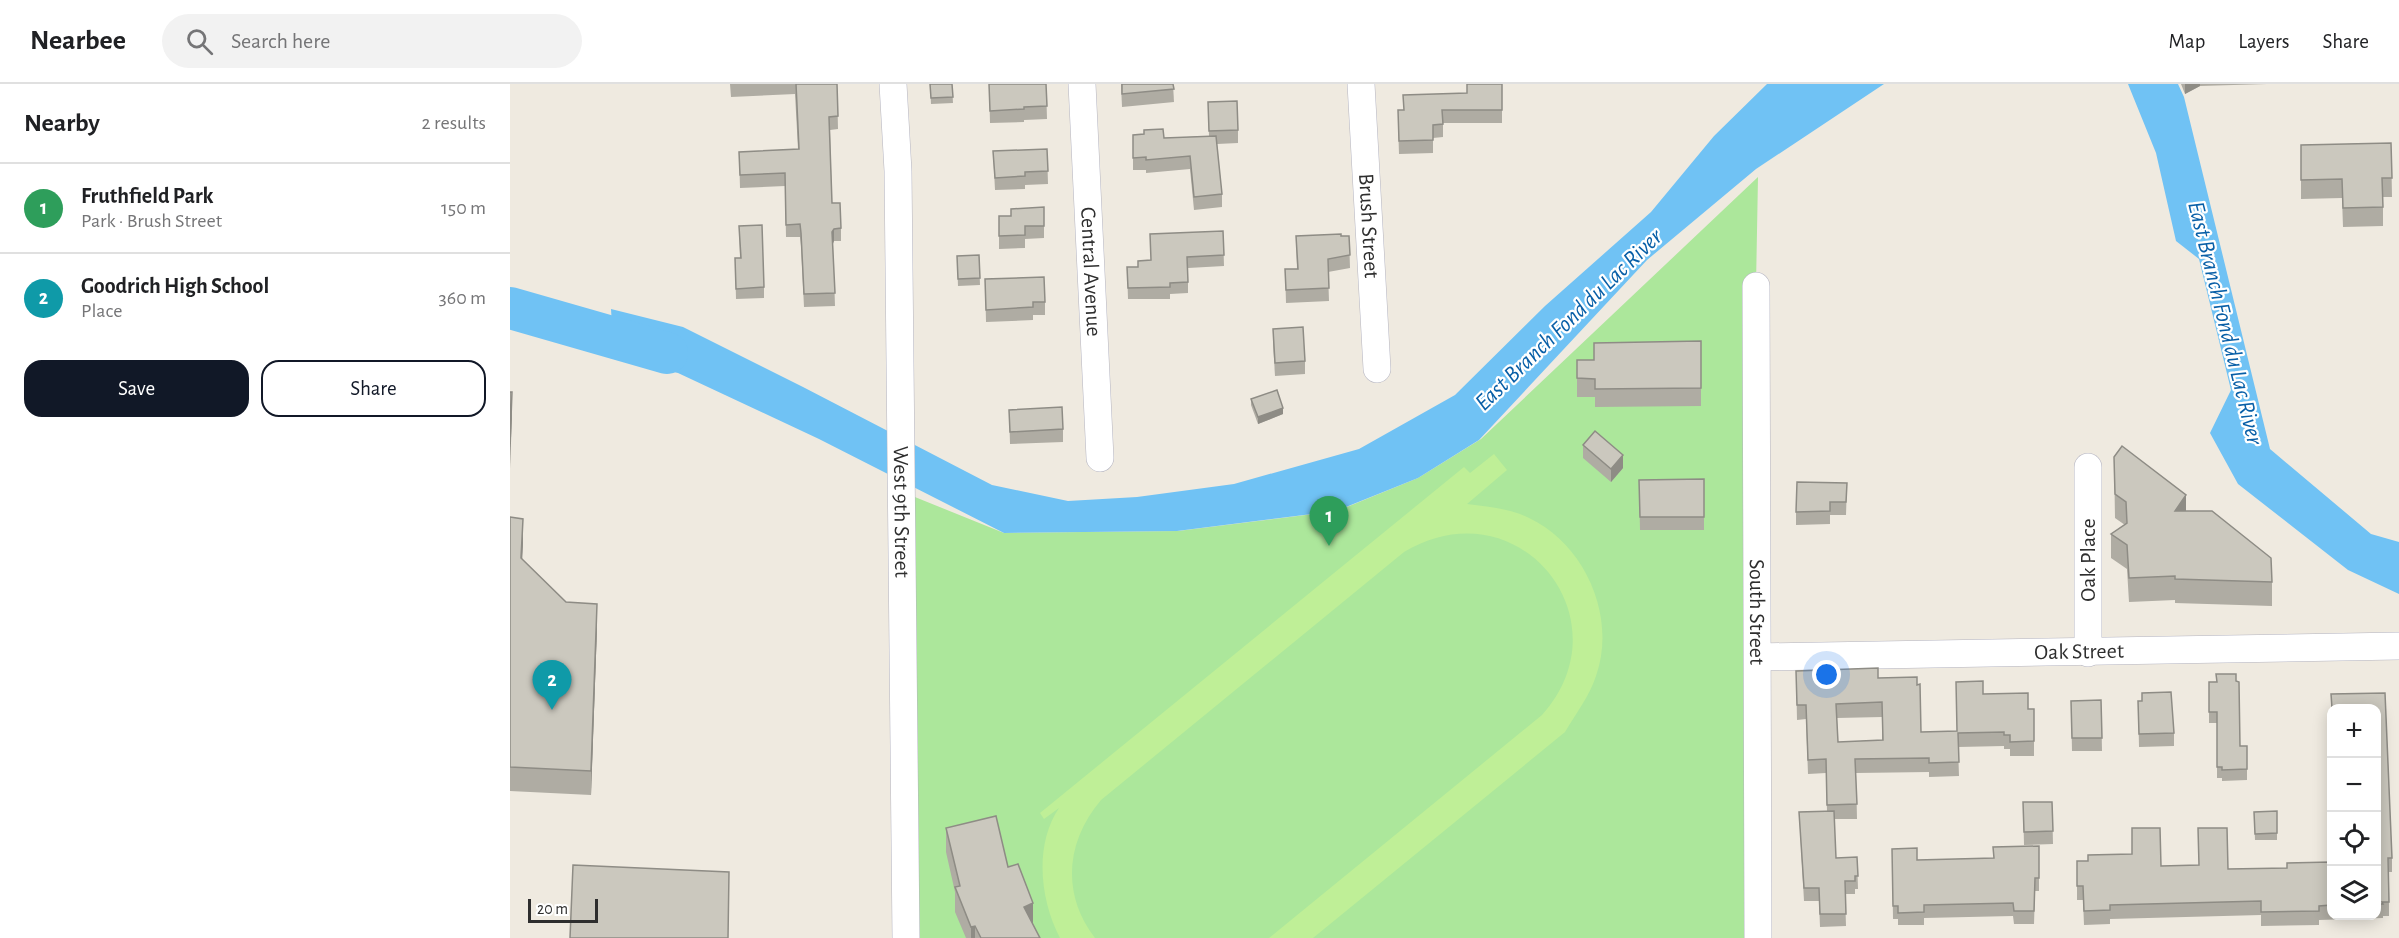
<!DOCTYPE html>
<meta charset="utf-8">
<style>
:root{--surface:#fff;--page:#f2f2f2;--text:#202124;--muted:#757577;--line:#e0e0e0;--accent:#111827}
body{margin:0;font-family:"Alegreya Sans",sans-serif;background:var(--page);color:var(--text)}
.controls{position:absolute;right:18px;bottom:18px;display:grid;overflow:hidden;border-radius:12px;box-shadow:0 3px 15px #0003}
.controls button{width:54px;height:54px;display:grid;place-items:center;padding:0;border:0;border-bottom:2px solid var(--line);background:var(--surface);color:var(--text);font:30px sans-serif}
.scale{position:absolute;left:18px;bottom:15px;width:70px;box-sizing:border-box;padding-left:6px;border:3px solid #2e2e2e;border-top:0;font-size:16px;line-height:21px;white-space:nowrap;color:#2e2e2e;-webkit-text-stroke:4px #fff;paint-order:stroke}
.you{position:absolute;left:1317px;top:591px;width:21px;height:21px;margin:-15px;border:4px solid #fff;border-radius:50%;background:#1a73e8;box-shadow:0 0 0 9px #1a73e833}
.badge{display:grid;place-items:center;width:39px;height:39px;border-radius:50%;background:var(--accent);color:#fff;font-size:20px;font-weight:700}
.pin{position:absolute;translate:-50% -50px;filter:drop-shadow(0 2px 3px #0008)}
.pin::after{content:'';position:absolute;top:32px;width:21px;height:18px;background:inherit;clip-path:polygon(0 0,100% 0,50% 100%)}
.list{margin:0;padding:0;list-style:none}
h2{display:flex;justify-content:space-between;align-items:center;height:78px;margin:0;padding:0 24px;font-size:26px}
h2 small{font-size:20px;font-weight:400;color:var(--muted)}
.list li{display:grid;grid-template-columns:39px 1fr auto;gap:18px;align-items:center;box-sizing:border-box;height:90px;padding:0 24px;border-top:2px solid var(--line)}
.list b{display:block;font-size:22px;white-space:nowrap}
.list p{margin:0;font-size:20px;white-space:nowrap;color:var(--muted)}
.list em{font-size:20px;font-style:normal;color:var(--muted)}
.actions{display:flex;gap:12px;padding:18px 24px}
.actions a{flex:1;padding:14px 0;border:2px solid var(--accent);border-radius:18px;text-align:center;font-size:21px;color:var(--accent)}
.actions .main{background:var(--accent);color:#fff}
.icon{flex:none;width:33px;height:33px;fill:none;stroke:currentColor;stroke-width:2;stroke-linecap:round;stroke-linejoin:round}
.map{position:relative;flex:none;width:1889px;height:854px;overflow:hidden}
header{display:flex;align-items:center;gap:36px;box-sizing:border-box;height:84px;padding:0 30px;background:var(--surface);border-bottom:2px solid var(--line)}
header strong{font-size:28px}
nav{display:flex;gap:33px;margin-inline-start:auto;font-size:21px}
.search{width:420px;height:54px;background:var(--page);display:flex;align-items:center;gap:15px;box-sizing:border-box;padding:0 21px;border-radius:33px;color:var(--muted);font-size:22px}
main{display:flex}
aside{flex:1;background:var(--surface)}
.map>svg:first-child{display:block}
.green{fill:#ace79b}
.pitch{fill:#bfef97}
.water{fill:#70c2f4}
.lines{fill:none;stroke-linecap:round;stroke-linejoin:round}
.river{stroke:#70c2f4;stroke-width:42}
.minor-casing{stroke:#b4b4c1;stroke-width:28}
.minor{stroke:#fff;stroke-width:27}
.wall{fill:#afaca3;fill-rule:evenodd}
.shaded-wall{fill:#8e8c85}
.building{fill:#cbc8be;stroke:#8e8c85;stroke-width:1.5;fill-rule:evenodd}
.labels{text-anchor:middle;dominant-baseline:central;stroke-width:4.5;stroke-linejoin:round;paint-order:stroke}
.street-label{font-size:22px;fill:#2e2e2e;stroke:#fff}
.water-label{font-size:24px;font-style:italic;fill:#085fa7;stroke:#fff}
</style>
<header>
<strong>Nearbee</strong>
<div class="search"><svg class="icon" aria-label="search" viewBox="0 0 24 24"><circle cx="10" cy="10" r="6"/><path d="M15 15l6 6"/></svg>Search here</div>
<nav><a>Map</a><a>Layers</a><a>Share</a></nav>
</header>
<main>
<aside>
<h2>Nearby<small>2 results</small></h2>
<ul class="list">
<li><span class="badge" style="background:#2e9e5b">1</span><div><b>Fruthfield Park</b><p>Park · Brush Street</p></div><em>150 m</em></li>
<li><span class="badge" style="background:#0f9aa8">2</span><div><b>Goodrich High School</b><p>Place</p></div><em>360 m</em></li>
</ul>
<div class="actions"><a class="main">Save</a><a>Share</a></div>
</aside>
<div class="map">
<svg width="1889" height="854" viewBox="0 0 1889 854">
<rect width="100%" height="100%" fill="#efeae0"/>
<path class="green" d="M1248,93L1246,202L1248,854H396L390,407L494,449L668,447L827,427L908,394L971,355Z"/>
<path class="pitch" d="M984,370L997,386L957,420C978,423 999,424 1019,434C1075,460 1107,533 1086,592C1079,613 1066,629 1055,648L803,854H759L1032,631C1118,535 1008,400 894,468L591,716C556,757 551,810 585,854H550C530,816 524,761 549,724L534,735L530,729L954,383L960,389Z"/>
<g class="water">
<path d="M1257,0H1374L1246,85L1137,176L969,356L908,394L826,427L667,447L494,449L309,355L168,289L104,275L101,225L173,243L293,303L482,401L558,417L627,413L724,400L849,365L945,311L1035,222L1141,128L1204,52Z"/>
<path d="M1618,0H1668L1674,13L1760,365L1861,450L1889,458V510L1838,486L1728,400L1700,349L1721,306L1689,175L1666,157L1646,69Z"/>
</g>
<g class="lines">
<path class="river" d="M0,224L157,269"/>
<g class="minor-casing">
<g id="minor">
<path id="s1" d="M383,0L388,87L396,854"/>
<path id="s2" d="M572,0L590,374"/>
<path id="s3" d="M851,0L867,285"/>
<path id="s4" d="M1246,202L1248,854"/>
<path d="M1578,569V383"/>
<path id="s5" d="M1248,573L1889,562"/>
</g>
</g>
<use href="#minor" class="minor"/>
</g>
<g class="wall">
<path d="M220,0H327L328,45L320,46L322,119L331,144V157H324L323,160L325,222L294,223L291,162L290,153H276L275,102L230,104L229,68L288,65L285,10L221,13Z"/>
<path d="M420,0H442L443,19L421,20Z"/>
<path d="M479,0H536L537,35L514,36V38L480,39Z"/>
<path d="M611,0H663L664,18L612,23Z"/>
<path d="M992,0V39H933V53L923,54V69L889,70L888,39L957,9Z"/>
<path d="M1671,0H1757L1690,2L1675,10Z"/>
<path d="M698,18L728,46V59L707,60L712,110V123L684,126L680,85L636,89V86H623V51L634,50L654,54L699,52Z"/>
<path d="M1881,59L1882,113H1873V142L1833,143L1832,114L1791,115V61Z"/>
<path d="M537,65L538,100L515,101V105L485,106L483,67Z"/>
<path d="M534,123V154L515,155V164L489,165V132H501Z"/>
<path d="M229,142L254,203V214L226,215L225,174H230Z"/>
<path d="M713,147L714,182L678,184V209L660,210V215H618L617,183H628L641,176Z"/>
<path d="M786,152H839L840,184L818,188L819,217L776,219L775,185H787Z"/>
<path d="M469,171L470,201L448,202L447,172Z"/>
<path d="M475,195L535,218V231H523V236L476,238Z"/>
<path d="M763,245L795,277V290L765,292L763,258Z"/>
<path d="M1191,257V322L1085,323V313H1067V276H1084Z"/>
<path d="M741,315L773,330L748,340L741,321Z"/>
<path d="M499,326L553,345V358L500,360Z"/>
<path d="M1073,361L1113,384L1101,398L1073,374Z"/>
<path d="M1604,373L1676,427L1762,498V522L1665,519V516L1619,518L1617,485L1601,474V450L1615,441L1605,434Z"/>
<path d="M1194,395V446H1130L1129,396Z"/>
<path d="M1337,399L1336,431H1320V440L1286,441V428Z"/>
<path d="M0,433L13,459L12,475L56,518L87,544L81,711L0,707Z"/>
<path d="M1286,587L1368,594L1407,601L1411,648L1447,647L1473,610L1518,625H1524V672H1500V665H1494V662L1448,663L1449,692L1419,693V688L1346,689L1347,735H1324L1326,774L1347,773L1348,805H1345V810H1335L1336,842L1310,843L1309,817H1294L1289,728L1317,727L1316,689L1298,690L1296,635L1287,636ZM1372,633V656L1328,658L1327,634Z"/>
<path d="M1726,597L1730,662H1737V696L1712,697V694H1707V639H1699V598Z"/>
<path d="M1875,609L1882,774V788H1879V832H1873V834L1809,836V841L1751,842V831L1600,835V840L1574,841L1573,816H1567V777H1578V771L1622,770V744H1650L1651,782L1689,781L1688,744H1717L1718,785L1777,784V779L1821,778V831H1866V624H1821V636V610Z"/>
<path d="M1591,616L1592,667H1562L1561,617Z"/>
<path d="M1628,617L1664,649V662L1629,663Z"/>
<path d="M1821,652V753H1818V715L1821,713Z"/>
<path d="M1513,718H1542L1543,760L1514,761Z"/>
<path d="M1767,727V756H1745L1744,728Z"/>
<path d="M436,744L523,841L530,854H456L445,828V808L436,768Z"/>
<path d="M1529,762V807H1525L1524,840H1504L1503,832L1414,834V841H1388V835H1383L1382,765L1407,776L1483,774Z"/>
</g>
<g class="shaded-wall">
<path d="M1675,0H1690V2L1675,10Z"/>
<path d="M324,145V157L322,161V148Z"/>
<path d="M2,308V332L0,384V360Z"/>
<path d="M773,324V330L748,340V333Z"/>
<path d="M1113,371V384L1101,398V385Z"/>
<path d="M1676,411V435L1665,427Z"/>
<path d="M13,435V459L11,498V474Z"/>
<path d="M87,520V544L81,711V687Z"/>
<path d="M523,819V843L514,823Z"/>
<path d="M465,842V854H461V843Z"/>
</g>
<g class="building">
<path d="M286,0H327L328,32L319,33L322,119H330L331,144L324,145L322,148L325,209L294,210L291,149L290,140L276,141L275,89L230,91L229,68L289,65Z"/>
<path d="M420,0H442L443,13L421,14Z"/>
<path d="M479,0H536L537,22L514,23V25L480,27Z"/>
<path d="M612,0H663L664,5L612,10Z"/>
<path d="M957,0H992V26H932L933,40L923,41V56L889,57L888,26H894L893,11L957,9Z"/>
<path d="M727,17L728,46L699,47L698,18Z"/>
<path d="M653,45L654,54L706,52L712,110L684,113L680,72L636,76V73L623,74V51L634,50V46Z"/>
<path d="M1881,59L1882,94H1872L1873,123L1833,124L1832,95L1791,96V61Z"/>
<path d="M537,65L538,87L515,88V92L485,94L483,67Z"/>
<path d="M534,123V142H515V151L489,152V132H501V125Z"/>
<path d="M252,141L254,203L226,205L225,174H231L229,142Z"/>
<path d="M713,147L714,171L677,173L678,198L660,199V203L618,204L617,183H628V177L641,176L640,150Z"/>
<path d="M831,150V152H839L840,171L818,175L819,204L776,206L775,185H788L786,152Z"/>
<path d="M469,171L470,194L448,195L447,172Z"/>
<path d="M534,193L535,218H523V223L476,226L475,195Z"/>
<path d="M793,243L795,277L765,279L763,245Z"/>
<path d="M1191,257V304L1085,305V295L1067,294V276H1084V259Z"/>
<path d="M767,306L773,324L748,333L741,315Z"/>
<path d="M0,308H2L0,360Z"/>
<path d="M552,323L553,345L500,348L499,326Z"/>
<path d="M1085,347L1113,371L1101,385L1073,361Z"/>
<path d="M1612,362L1676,411L1665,427H1702L1761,474L1762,498L1665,495V492L1619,494L1617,461L1601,450L1617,439L1616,418L1605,410L1604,373Z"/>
<path d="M1194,395V433H1130L1129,396Z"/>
<path d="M1287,398L1337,399L1336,418H1320V427L1286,428Z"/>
<path d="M0,433L13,435L11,474L56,518L87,520L81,687L0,683Z"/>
<path d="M1368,584V594L1407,593V601L1410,600L1411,648L1447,647L1446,598L1473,597V610L1518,609V625H1524V657L1500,658V651H1494V648L1448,649L1449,678L1419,679V674L1345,675L1347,720L1317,721L1316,675L1298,676L1296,621H1287L1286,587ZM1372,618L1373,656L1328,658L1326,620Z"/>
<path d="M1706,590H1726V597L1729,598L1730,662H1737V685L1712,686V683H1707V628H1699V598H1707Z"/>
<path d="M1661,608L1664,649L1629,650L1628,617H1632V609Z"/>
<path d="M1875,609L1882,774H1878L1879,818H1872L1873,820H1866V624H1822L1821,610Z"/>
<path d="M1591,616L1592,654H1562L1561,617Z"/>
<path d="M1821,652V739H1818V715L1821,713L1820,653Z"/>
<path d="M1513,718H1542L1543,747L1514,748Z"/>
<path d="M1324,727L1326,774L1347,773L1348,792H1345V797H1335L1336,830H1310L1309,804H1294L1289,728Z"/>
<path d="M1767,727V749L1745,750L1744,728Z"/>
<path d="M486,732L498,783L508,780L523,819L514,823L530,854H471L465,842L461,843L445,803L450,802L436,744Z"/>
<path d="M1622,744H1650L1651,782L1689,781L1688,744H1717L1718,785L1777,784V779L1821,778V821L1809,822V827L1751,828V817L1600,821V826L1574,827L1573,802H1567V777H1578V771L1622,770Z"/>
<path d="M1529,762V794H1525L1524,827H1504L1503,819L1414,821V828L1388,829V822H1383L1382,765L1407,764V776L1484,774L1483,763Z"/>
<path d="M63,781L219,788L218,854H60Z"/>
</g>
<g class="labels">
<g class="street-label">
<text stroke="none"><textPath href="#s3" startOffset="142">Brush Street</textPath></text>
<text stroke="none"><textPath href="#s2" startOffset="188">Central Avenue</textPath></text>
<text stroke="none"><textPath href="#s1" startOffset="428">West 9th Street</textPath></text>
<text transform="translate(1578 476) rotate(-90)">Oak Place</text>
<text stroke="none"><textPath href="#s4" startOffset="326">South Street</textPath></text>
<text stroke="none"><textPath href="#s5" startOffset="321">Oak Street</textPath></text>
</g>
<g class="water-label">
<text transform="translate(1059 236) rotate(-44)">East Branch Fond du Lac River</text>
<text transform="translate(1715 239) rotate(76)">East Branch Fond du Lac River</text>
</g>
</g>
</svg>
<div class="controls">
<button>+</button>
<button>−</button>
<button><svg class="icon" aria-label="locate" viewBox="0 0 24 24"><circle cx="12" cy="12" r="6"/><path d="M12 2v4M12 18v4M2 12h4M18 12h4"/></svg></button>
<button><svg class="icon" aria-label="layers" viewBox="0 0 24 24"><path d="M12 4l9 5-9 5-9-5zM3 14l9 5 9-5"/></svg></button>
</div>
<div class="scale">20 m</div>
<div class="you"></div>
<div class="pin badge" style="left:819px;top:462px;background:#2e9e5b">1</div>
<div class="pin badge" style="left:42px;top:626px;background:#0f9aa8">2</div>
</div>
</main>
